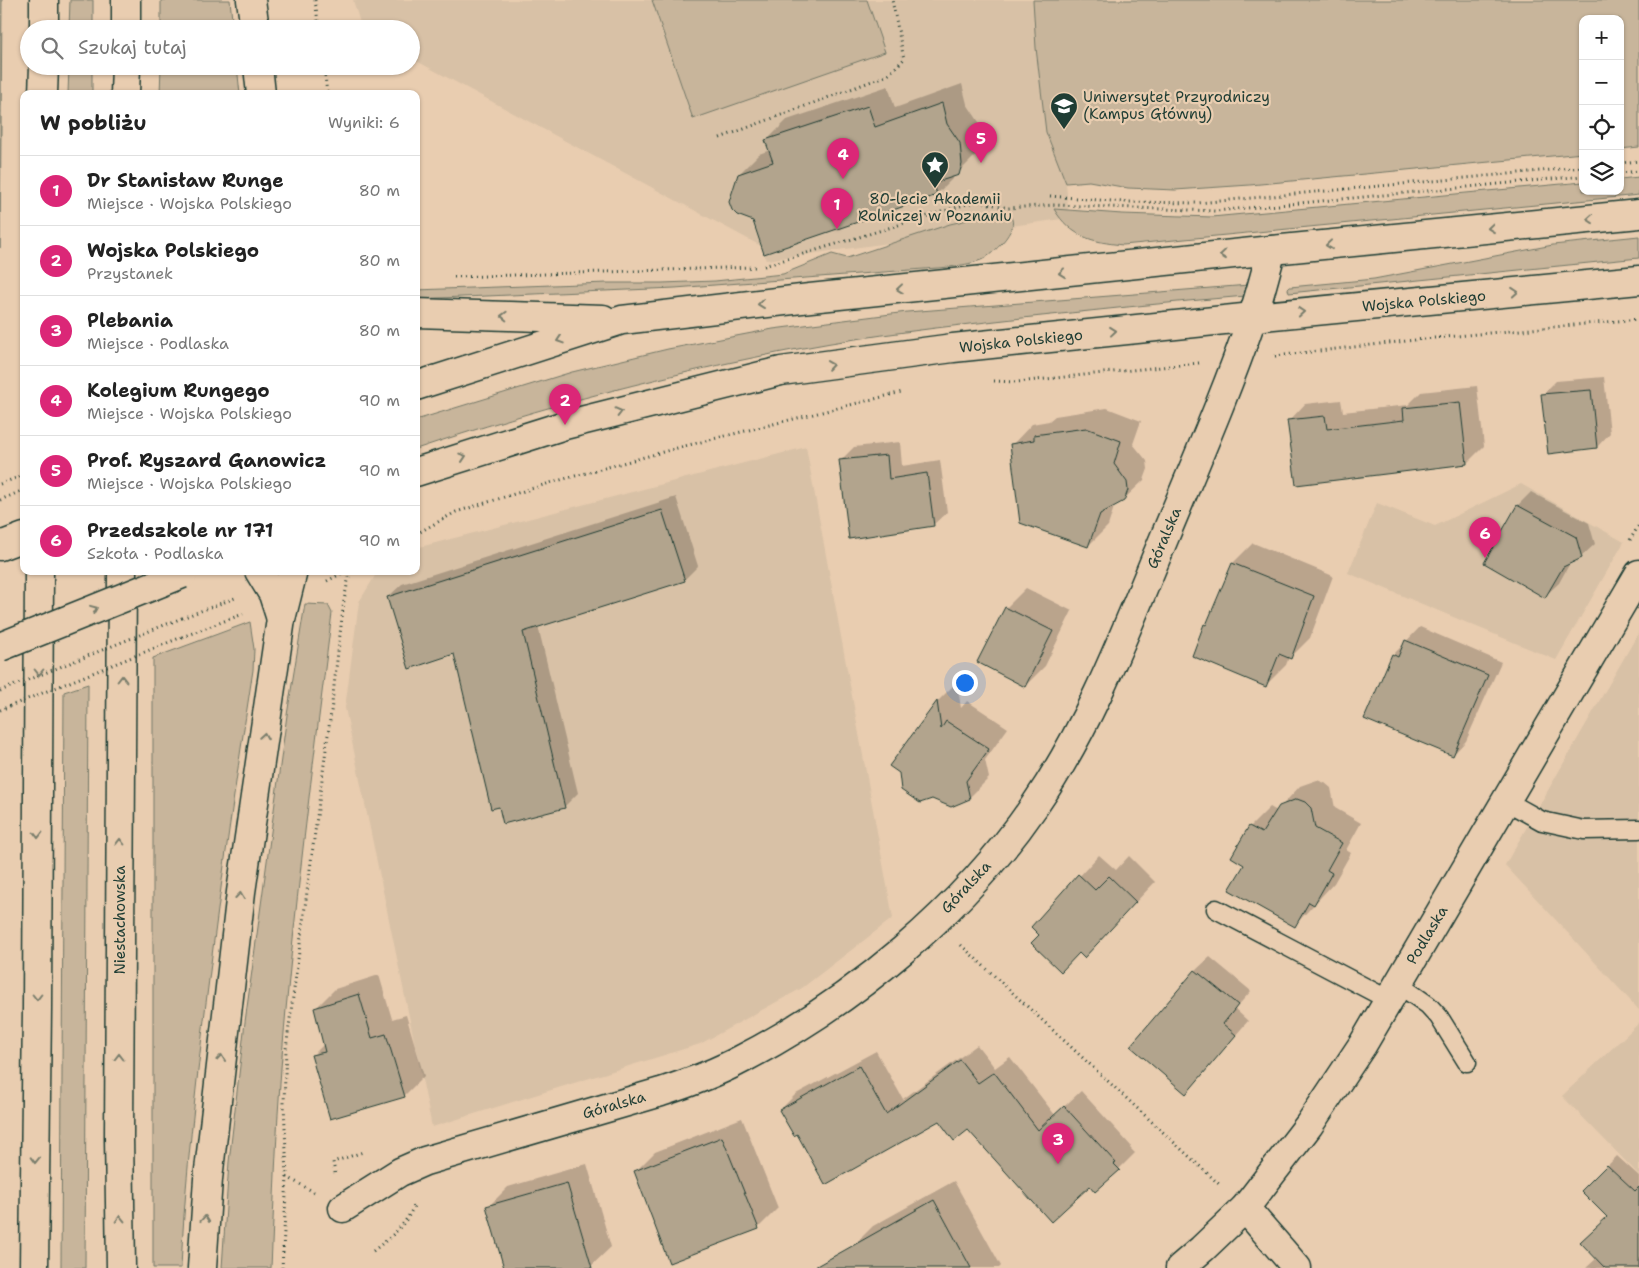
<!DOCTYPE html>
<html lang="pl">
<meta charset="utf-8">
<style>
:root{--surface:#fff;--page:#f6f6f6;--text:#222;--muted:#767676;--line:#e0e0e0;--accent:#db2777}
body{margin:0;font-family:"Shantell Sans",sans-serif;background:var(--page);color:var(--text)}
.controls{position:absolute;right:15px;top:15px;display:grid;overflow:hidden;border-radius:10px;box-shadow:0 1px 4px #0004}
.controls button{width:45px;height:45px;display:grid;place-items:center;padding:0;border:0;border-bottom:1px solid var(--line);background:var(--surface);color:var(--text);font:25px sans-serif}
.you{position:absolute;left:964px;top:682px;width:18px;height:18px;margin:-12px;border:4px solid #fff;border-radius:50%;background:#1a73e8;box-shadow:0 0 0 8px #1a73e833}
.badge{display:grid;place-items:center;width:32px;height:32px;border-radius:50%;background:var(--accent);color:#fff;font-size:16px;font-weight:700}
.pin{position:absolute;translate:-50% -41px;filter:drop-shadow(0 1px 2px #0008)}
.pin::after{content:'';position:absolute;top:26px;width:18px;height:15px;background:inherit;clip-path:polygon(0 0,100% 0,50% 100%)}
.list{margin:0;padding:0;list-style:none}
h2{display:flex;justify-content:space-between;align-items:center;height:65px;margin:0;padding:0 20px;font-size:21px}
h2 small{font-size:16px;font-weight:400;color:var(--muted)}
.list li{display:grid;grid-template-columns:32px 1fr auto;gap:15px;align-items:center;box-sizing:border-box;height:70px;padding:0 20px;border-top:1px solid var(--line)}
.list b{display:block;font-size:19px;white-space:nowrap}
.list p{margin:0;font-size:16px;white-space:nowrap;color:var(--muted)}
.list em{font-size:16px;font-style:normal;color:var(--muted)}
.icon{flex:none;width:28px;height:28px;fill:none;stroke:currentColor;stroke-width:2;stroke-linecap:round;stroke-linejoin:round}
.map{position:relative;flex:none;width:1639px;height:1268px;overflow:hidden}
.search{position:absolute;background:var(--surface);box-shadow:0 1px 4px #0004;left:20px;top:20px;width:400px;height:55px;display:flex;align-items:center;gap:12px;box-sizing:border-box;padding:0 18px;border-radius:28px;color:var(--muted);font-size:19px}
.panel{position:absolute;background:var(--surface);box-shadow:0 1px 4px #0004;left:20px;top:90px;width:400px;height:485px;border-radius:10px}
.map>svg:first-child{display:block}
.built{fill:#d8c1a6}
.green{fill:#c8b59b;stroke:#747968}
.shadow{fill:#0003}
.building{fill:#b2a48d;stroke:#1f3d34}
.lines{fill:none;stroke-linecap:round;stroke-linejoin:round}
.lane-casing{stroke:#1f3d34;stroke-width:21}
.street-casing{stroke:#1f3d34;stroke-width:31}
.secondary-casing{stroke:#1f3d34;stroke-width:31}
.path{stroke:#1f3d34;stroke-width:3;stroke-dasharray:1 4;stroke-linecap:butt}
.lane{stroke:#e9cdb0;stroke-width:18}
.street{stroke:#e9cdb0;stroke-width:28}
.secondary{stroke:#e9cdb0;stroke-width:28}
.secondary-bridge-casing{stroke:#1f3d34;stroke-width:31;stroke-linecap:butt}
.path-bridge{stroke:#1f3d34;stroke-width:3;stroke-dasharray:1 4;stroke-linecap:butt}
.secondary-bridge{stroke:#e9cdb0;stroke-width:28}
.oneway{stroke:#7a7e6c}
.labels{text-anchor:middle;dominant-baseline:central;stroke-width:4.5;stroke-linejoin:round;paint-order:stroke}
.poi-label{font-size:15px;fill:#1f3d34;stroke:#e9cdb0;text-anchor:start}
.street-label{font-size:15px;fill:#1f3d34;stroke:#e9cdb0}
</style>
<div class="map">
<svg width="1639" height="1268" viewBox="0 0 1639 1268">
<rect width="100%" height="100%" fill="#e9cdb0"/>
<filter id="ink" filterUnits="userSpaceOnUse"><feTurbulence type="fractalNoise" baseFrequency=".02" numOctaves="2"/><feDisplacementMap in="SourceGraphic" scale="10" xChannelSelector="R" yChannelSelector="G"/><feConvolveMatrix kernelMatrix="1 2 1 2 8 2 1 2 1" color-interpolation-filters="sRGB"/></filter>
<g filter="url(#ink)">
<g class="built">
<path d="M353,0H1639L1620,19H1583V135L1066,183L1069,218L766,260L761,246L411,58V29H362Z"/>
<path d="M806,447L893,918L802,988L700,1044L432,1127L345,708L359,602L378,571H416V548Z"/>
<path d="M1521,484L1624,542L1556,660L1348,573L1377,503L1435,526Z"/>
<path d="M1639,632V1010L1505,865Z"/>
<path d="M1639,1023V1175L1562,1096Z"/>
</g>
<g class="green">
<path d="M0,0H2L0,248Z"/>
<path d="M70,0H93V29H69Z"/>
<path d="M161,0H230L233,29H161Z"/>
<path d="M652,0H867L885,52L693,119Z"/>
<path d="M1033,0H1639V147L1620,149V19H1583V153L1250,185L1175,190L1128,188L1089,181L1066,183L1046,132L1036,48Z"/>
<path d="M69,66H92V94H68Z"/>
<path d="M161,66H237L240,94H160Z"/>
<path d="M1639,177V195L1123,245C1092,242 1071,237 1054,209L1122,214L1212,217L1583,182V191H1620V179Z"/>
<path d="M998,213C1033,214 996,254 981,260C972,264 960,265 950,267L675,288L416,299V290L607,283H662L715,281L783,274L832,254L847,258L950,224Z"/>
<path d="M1639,236V258L1289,293L1288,289L1290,287L1374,279L1553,245Z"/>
<path d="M1249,285L1246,296C1169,302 1091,311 1013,319C943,327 872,335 803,348C674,372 540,407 416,449V420L572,372L668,349L773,329L907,312Z"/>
<path d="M305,604L328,605L332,613C313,765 293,916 281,1068C276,1135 274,1201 271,1268H222L229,1162L245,1022L287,715Z"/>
<path d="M250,622L254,649L253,670C233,797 215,925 200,1053C192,1124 184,1196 181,1268H153V658Z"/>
<path d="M88,684L85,1268H61L64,692Z"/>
</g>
<g class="shadow">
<path d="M962,84L967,104L979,122L981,143L978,153L937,194L739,174L759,154L770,150L767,140L787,120L888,86L895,108Z"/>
<path d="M1604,377L1610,433L1597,447L1542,395L1556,381Z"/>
<path d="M1477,386L1484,446L1467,463L1289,421L1305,404L1341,400L1343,412L1408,405L1421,392Z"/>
<path d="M1107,408L1141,421L1133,444L1147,461L1148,469L1144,480L1123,500L1115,504L1108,526L1088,546L1012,445L1032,424L1049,421L1055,416Z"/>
<path d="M900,442L902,466L940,460L947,512L933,525L840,461L854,447Z"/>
<path d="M1531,492L1589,523L1595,544L1581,557L1570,563L1559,583L1545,596L1485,563L1518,505Z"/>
<path d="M676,497L698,566L684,580L538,626L578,793L564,807L455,653L388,597L402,584Z"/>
<path d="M1253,543L1333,576L1310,638L1290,658L1289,657L1286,665L1266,685L1205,625L1209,621L1233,563Z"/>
<path d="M1026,588L1072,611L1045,666L1025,686L978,661L1006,608Z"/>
<path d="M1420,627L1501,662L1466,741L1453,755L1393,655Z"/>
<path d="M957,682L961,708L967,701L1008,728L985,760L989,778L969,798L900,772L891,765L938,701Z"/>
<path d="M1317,780L1325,783L1331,788L1335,808L1361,823L1346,850L1351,853L1334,883L1295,925L1246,864L1233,856L1250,827L1270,807L1277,811L1300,786Z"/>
<path d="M1099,855L1116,870L1129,856L1155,882L1084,956L1080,952L1061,971L1040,935L1033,927Z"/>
<path d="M1210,957L1251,991L1235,1009L1248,1021L1186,1092L1132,1046L1196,970Z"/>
<path d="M379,975L392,1019L406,1015L424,1076L404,1096L312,1056L324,1044L315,1009L335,989Z"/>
<path d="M977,1045L995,1068L1010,1057L1055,1115L1081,1091L1131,1146L1130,1148L1135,1153L1119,1169L1091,1184L968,1129L939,1119L798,1133L780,1110L796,1094L876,1051L903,1099Z"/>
<path d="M742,1118L778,1208L758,1228L635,1172L655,1152Z"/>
<path d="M1617,1156L1639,1176V1268H1586L1597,1258L1608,1216L1583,1191Z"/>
<path d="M587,1164L611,1247L589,1268H505L488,1207L508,1187Z"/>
<path d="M954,1181L1001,1266L999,1268H865L853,1246L873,1226Z"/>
</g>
<g class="building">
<path d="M942,103L947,124L960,143L962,164L959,175L934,183L937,195L764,254L753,221L737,215L732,210L729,202L738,174L773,162L765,140L868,106L875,127Z"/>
<path d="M1591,390L1597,448L1548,454L1541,394Z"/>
<path d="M1460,402L1467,464L1296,485L1287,420L1325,416L1327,429L1404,420L1403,408Z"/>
<path d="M1086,428L1121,441L1114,464L1127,482L1128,490L1124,501L1100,514L1088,547L1020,523L1010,444L1034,440V435Z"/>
<path d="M887,455L889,479L927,473L934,526L849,539L839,460Z"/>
<path d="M1517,505L1576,537L1582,558L1563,567L1545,598L1484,563Z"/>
<path d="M662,510L685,581L523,632L565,808L503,824L499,807L491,809L454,654L409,669L387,597Z"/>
<path d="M1232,563L1314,596L1291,659L1279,654L1266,687L1192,656L1204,624L1206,625Z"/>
<path d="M1005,607L1053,631L1025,687L977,662Z"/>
<path d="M1405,640L1488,675L1453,756L1364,719L1392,654L1398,657Z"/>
<path d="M937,701L941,729L946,721L989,749L966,781L970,799L951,807L932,799L920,803L901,790L899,773L889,766Z"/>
<path d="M1297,799L1305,802L1311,808L1315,828L1342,843L1327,870L1332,873L1314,905L1309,902L1295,927L1229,890L1244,865L1231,857L1249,826L1262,833L1279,806Z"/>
<path d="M1078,874L1095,890L1109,876L1136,902L1084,958L1079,953L1061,972L1031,943L1039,935L1031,927Z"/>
<path d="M1195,970L1238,1005L1223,1024L1236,1035L1186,1094L1130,1046Z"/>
<path d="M359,994L372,1038L386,1034L405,1097L330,1119L311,1055L325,1052L314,1008Z"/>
<path d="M960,1060L978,1083L994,1072L1038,1130L1064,1106L1116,1163L1114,1164L1120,1170L1095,1192L1090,1186L1051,1222L968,1130L954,1141L939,1121L825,1185L797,1134L794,1136L779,1110L859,1066L886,1114Z"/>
<path d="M722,1137L759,1229L669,1263L634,1171Z"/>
<path d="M1607,1165L1635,1191L1639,1187V1268H1605L1580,1242L1607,1217L1581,1191Z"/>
<path d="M567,1183L592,1268H504L486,1206Z"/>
<path d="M934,1200L971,1268H813Z"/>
</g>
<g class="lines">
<g class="lane-casing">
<g id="lane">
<path d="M1506,801L1542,821L1584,830L1639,829"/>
<path d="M1216,909L1389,1000"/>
<path d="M1398,984L1428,1005L1439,1017L1467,1062"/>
</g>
</g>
<g class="street-casing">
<g id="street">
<path d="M343,1208L400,1172L425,1161L661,1092C689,1083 716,1073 742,1059C854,1001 963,910 1035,805C1092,722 1127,627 1165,536C1195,464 1227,391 1252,318C1260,296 1265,273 1272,250"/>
<path d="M1245,1208L1297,1268"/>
<path d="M1180,1268L1202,1249L1245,1208L1309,1125L1363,1044L1639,574"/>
</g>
</g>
<g class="secondary-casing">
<g id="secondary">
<path d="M251,0L255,29"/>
<path d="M44,29V0"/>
<path d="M126,29V0"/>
<path d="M258,66L261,94"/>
<path d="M43,94L44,66"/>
<path d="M125,94L126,66"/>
<path d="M416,313L603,319"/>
<path d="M416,386L622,320L810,298L1272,250L1639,214"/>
<path d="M416,472L565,425L781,371L953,348L1253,317L1639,280"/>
<path d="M0,546L24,537"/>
<path d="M259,571L273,594L281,619"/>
<path d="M34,1268L37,1008L39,571"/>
<path d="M121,1268L119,1137L122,571"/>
<path d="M202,1268L208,1179L241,892L281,619L293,571"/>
</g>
</g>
<g class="path">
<path d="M315,0L319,29"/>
<path d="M324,66L327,94"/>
<path d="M720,138L888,75L904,59L892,0"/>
<path d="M1620,163L1639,161"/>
<path d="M1620,173L1639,171"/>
<path d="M1050,196L1124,202L1198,203L1583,167"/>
<path d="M764,266L977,201L1008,208L1055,205L1216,211L1583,176"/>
<path d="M454,277L755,267"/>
<path d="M1275,356L1424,339L1639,319"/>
<path d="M994,381L1017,382L1199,363"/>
<path d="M0,484L24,475"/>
<path d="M0,500L24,490"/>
<path d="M416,534L456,512L553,482L681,447L902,392"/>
<path d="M1630,540L1639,525"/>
<path d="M327,581L346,571"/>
<path d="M182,618L235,598"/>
<path d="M182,637L243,614"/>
<path d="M961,945L1220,1185"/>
<path d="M335,1173L333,1162L363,1152"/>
<path d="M287,1177L314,1192"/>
<path d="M373,1251C391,1237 404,1227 414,1206"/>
<path d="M282,1268L287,1177L284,1103L286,1049L331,712L344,600L350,571"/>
</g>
<use href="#lane" class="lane"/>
<use href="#street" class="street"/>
<use href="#secondary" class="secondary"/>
<g class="secondary-bridge-casing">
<path id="secondary-bridge" d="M0,647L182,574"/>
</g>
<g class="path-bridge">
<path d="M0,691L182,618"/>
<path d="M0,710L182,637"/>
</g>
<use href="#secondary-bridge" class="secondary-bridge"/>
</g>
<defs><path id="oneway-chevron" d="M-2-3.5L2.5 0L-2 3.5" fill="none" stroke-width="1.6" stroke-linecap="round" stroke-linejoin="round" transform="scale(1.25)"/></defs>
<g class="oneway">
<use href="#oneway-chevron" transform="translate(1590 219) rotate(175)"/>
<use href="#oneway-chevron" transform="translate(1491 228) rotate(174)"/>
<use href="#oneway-chevron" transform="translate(1329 245) rotate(174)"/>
<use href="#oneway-chevron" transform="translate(1223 255) rotate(174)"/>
<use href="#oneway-chevron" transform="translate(1062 273) rotate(174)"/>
<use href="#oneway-chevron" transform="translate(900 289) rotate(174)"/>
<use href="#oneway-chevron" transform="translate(1515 292) rotate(-5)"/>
<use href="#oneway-chevron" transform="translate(761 304) rotate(173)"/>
<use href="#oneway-chevron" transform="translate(1301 312) rotate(-5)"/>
<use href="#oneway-chevron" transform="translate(504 316) rotate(-178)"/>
<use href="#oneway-chevron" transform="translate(1113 331) rotate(-6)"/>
<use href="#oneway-chevron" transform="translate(560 340) rotate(162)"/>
<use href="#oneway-chevron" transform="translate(830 365) rotate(-8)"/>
<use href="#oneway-chevron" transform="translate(619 412) rotate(-14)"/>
<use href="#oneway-chevron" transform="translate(463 457) rotate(-18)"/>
<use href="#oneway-chevron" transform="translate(94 609) rotate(-22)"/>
<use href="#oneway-chevron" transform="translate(39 672) rotate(90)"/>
<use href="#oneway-chevron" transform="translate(122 679) rotate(-90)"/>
<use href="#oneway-chevron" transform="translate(264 736) rotate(-81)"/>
<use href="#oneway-chevron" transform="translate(38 835) rotate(90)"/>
<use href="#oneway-chevron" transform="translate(120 842) rotate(-90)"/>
<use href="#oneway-chevron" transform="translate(240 896) rotate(-83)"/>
<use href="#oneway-chevron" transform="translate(37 997) rotate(90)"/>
<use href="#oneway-chevron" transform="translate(119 1057) rotate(-90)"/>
<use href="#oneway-chevron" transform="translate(221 1058) rotate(-84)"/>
<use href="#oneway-chevron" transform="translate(35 1160) rotate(91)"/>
<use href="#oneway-chevron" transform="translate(120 1219) rotate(-91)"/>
<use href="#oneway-chevron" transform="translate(205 1219) rotate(-85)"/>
</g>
</g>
<defs>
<g id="university-pin" transform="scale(1.4375)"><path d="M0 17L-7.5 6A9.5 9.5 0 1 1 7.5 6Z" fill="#1f3d34" stroke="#e9cdb0"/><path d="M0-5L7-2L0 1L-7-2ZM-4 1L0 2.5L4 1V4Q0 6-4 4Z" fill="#fff"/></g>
<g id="sight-pin" transform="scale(1.4375)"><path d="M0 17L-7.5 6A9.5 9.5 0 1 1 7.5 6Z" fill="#1f3d34" stroke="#e9cdb0"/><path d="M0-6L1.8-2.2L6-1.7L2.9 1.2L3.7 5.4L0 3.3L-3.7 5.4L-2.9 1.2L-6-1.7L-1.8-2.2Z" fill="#fff"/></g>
</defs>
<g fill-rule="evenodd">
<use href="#university-pin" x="1064" y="106"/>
<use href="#sight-pin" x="935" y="165"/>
</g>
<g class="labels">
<g class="poi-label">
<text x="1083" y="97">Uniwersytet Przyrodniczy<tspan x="1083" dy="17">(Kampus Główny)</tspan></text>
<text x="935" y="199" text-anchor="middle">80-lecie Akademii<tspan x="935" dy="17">Rolniczej w Poznaniu</tspan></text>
</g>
<g class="street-label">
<text transform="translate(1424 301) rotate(-5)">Wojska Polskiego</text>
<text transform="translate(1021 341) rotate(-6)">Wojska Polskiego</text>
<text transform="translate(1164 538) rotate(-67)">Góralska</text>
<text transform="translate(966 887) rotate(-47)">Góralska</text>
<text transform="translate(120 920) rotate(-90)">Niestachowska</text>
<text transform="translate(1427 935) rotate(-59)">Podlaska</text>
<text transform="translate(614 1105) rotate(-16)">Góralska</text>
</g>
</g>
</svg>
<div class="controls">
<button>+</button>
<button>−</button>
<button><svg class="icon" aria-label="locate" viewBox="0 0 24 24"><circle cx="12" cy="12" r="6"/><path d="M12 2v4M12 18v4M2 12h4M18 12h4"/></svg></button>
<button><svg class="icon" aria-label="layers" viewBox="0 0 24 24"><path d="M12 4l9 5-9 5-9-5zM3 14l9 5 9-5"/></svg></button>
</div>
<div class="you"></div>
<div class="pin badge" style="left:837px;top:229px">1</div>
<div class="pin badge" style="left:565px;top:425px">2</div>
<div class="pin badge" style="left:1058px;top:1164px">3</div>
<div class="pin badge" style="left:843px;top:179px">4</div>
<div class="pin badge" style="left:981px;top:163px">5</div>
<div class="pin badge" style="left:1485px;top:558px">6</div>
<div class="search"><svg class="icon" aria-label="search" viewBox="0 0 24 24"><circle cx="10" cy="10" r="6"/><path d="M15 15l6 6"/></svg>Szukaj tutaj</div>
<section class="panel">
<h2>W pobliżu<small>Wyniki: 6</small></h2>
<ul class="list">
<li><span class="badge">1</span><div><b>Dr Stanisław Runge</b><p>Miejsce · Wojska Polskiego</p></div><em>80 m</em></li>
<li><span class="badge">2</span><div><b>Wojska Polskiego</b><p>Przystanek</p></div><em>80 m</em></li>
<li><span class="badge">3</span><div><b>Plebania</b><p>Miejsce · Podlaska</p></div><em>80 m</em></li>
<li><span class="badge">4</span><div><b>Kolegium Rungego</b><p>Miejsce · Wojska Polskiego</p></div><em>90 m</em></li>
<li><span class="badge">5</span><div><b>Prof. Ryszard Ganowicz</b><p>Miejsce · Wojska Polskiego</p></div><em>90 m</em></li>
<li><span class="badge">6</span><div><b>Przedszkole nr 171</b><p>Szkoła · Podlaska</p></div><em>90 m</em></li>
</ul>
</section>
</div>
